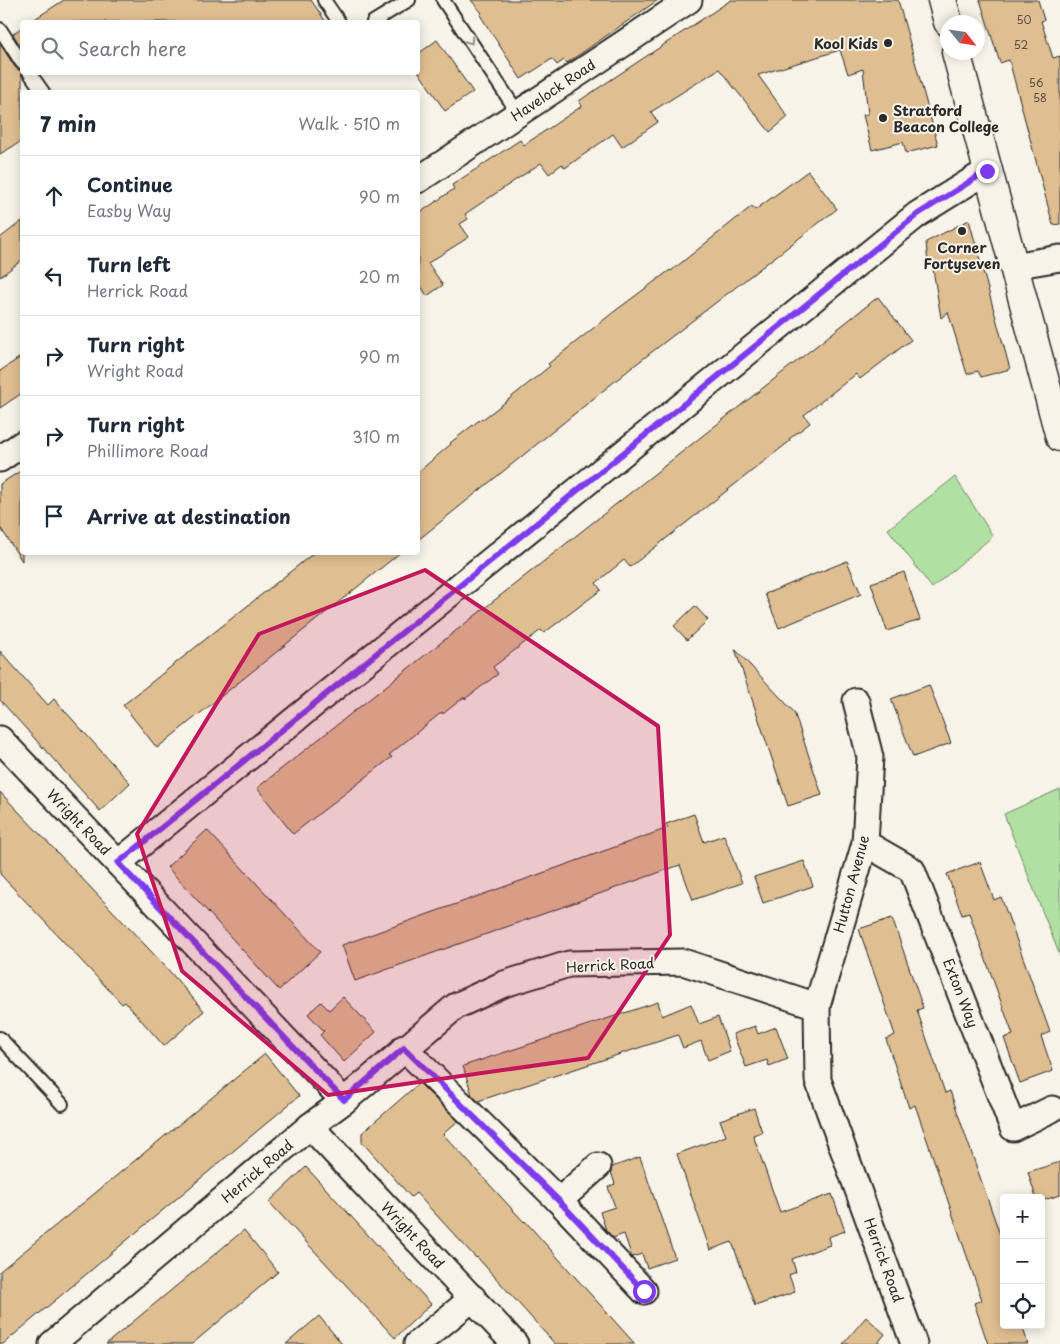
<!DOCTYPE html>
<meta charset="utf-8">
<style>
:root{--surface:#fff;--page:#f6f6f7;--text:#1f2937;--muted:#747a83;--line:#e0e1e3}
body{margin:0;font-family:"Playpen Sans",sans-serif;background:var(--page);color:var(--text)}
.controls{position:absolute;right:15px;bottom:15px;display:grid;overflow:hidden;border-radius:5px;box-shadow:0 2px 12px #0003}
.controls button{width:45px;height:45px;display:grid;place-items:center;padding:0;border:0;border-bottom:1px solid var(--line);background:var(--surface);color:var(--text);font:25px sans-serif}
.compass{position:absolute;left:940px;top:15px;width:45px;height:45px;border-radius:50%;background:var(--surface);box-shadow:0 2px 12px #0003;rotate:120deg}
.stop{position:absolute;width:15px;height:15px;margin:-11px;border:4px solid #7c3aed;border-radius:50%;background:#fff}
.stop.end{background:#7c3aed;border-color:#fff;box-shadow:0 1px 5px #0008}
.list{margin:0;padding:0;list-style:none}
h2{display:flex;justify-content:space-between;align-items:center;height:65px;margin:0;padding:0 20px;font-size:21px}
h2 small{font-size:16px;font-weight:400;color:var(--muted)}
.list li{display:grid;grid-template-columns:32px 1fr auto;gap:15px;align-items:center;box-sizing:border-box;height:80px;padding:0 20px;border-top:1px solid var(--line)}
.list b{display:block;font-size:19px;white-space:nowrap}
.list p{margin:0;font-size:16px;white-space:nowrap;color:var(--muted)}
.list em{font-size:16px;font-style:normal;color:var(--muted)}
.icon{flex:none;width:28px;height:28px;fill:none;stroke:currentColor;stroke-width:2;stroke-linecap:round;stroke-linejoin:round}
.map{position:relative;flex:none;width:1060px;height:1344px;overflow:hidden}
.search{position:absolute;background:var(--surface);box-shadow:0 2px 12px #0003;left:20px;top:20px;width:400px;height:55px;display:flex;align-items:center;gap:12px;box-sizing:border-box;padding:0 18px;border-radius:5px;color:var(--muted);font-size:19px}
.panel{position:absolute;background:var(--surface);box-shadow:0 2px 12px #0003;left:20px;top:90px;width:400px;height:465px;border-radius:5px}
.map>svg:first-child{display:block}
.green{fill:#b0e1a2;stroke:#6e8666}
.building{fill:#dfbe91;stroke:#2b2b2b}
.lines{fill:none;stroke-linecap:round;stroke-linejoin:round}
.service-casing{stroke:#2b2b2b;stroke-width:16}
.minor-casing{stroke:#2b2b2b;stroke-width:29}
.secondary-casing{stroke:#2b2b2b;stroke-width:31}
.service{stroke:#f7f3e8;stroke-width:12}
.minor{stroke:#f7f3e8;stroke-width:25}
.secondary{stroke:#f7f3e8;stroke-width:28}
.oneway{stroke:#918f8a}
.route{stroke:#7c3aed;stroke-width:6}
.marked{fill:#c2185b;fill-opacity:0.2;stroke:#c2185b;stroke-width:4;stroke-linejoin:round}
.poi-dot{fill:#2b2b2b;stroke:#f7f3e8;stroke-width:2}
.labels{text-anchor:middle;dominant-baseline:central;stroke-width:4;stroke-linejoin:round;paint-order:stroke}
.number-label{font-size:11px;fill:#585044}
.poi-label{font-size:14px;font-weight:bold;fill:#2b2b2b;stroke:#f7f3e8;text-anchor:end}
.street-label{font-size:14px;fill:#2b2b2b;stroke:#f7f3e8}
</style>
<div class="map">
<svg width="1060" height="1344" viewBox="0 0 1060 1344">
<rect width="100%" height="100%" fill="#f7f3e8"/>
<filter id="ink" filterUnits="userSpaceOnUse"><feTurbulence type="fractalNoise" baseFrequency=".02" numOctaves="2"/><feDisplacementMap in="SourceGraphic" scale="10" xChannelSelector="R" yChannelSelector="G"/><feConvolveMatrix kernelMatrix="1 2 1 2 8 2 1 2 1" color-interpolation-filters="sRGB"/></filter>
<g filter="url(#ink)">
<g class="green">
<path d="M955,477L993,536L932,588L888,529Z"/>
<path d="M1060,789V956L1004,814Z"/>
</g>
<g class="building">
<path d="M64,0H311L326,22H30Z"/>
<path d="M471,0H658L567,63L564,60L557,65L552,59L521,79L480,15L482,13Z"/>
<path d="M731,0H898L938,145L906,153L903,142L872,150L863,115L868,114L863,69L848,74L840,50L758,75L788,117L770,132L719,69L651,112L658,122L622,147L613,134L565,168L562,164L549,174L541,163L465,214L468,219L460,224L469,237L428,263L443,285L427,296L418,281V214L454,189L452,185L520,140L524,145L582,106L579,101Z"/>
<path d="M980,0H1038L1044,20L1041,21L1053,58L1060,56V224L1053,225L1009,60L1000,63Z"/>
<path d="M22,27V49L13,34Z"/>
<path d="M437,40L473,92L445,111L418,71V54Z"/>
<path d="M0,44L15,67L21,71L22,77V141L0,154Z"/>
<path d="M808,171L837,209L635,365L418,540V472L451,444L450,443L482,418L483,419L504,403L550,366L548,364L615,311L670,270L671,271L752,206L755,210Z"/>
<path d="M969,220L1010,369L981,377L978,371L967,374L948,312L941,318L932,263L928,264L926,242Z"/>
<path d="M22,221V260L0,277V238Z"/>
<path d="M878,297L911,340L860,379L856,374L804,415L810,423L789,439L790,441L630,567L624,560L596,583L601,590L544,633L541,630L493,667L498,674L465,699L464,697L443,714L442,712L389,755L392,757L293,834L257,788Z"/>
<path d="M22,356V393L0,408V371Z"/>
<path d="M22,470V561L0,527V484Z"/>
<path d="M315,552H401L157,748L123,705Z"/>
<path d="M847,561L861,594L779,628L765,594Z"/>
<path d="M904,572L920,620L887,631L871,583Z"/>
<path d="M695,606L708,620L687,640L674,626Z"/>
<path d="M735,649L794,712L822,795L788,806Z"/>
<path d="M0,651L48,705L54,699L130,783L100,811L0,700Z"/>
<path d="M929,685L951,743L913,757L891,699Z"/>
<path d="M0,792L164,965L204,1011L164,1046L125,1002L122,1004L0,874Z"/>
<path d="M694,814L704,842L724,835L742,883L693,900L680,865L355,981L342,945L668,828L666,824Z"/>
<path d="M207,830L320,952L279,990L167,867Z"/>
<path d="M804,861L813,886L763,903L754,877Z"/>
<path d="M980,862L994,900L1001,897L1050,1032L1041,1036L1053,1071L1020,1083L1004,1038L1013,1035L969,913L962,915L947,874Z"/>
<path d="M892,918L923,1008L917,1010L945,1093L950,1091L1004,1246V1325H1022L1028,1344H988L974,1303L982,1300L915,1105L909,1108L886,1039L895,1035L859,929Z"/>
<path d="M343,997L376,1032L344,1062L320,1035L324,1031L308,1014L321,1002L329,1010Z"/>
<path d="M658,1002L662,1016L691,1004L699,1024L718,1017L730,1051L708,1060L701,1041L683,1048L678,1035L478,1101L472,1095L463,1066Z"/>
<path d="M755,1026L758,1034L776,1027L788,1059L769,1066L767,1060L746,1067L733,1034Z"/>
<path d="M265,1054L299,1096L3,1344H0V1271Z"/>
<path d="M419,1083L458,1121L443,1134L524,1222L525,1221L635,1344H555L477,1257L476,1258L416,1193L411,1197L362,1142V1133Z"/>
<path d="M754,1108L762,1132L753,1135L780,1212L832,1194L845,1231L828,1237L830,1245L792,1259L796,1272L789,1275L795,1292L755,1306L732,1242L710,1250L677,1154L726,1136L720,1120Z"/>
<path d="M640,1157L675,1258L647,1268L642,1254L632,1257L624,1234L613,1238L606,1230L600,1212L615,1207L608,1187L615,1184L611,1172L612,1167Z"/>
<path d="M1060,1162V1195L1041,1201V1198H1036L1028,1172Z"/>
<path d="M306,1167L431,1304L395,1338L269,1202Z"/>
<path d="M244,1230L278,1272L192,1344H106Z"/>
<path d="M319,1316L342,1344H286Z"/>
<path d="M866,1317L885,1334L877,1344H843Z"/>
</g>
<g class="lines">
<g class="service-casing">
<g id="service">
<path d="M324,0L339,22"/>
<path d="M443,0L518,113"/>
<path d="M373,22L409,0"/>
<path d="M0,29L22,63"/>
<path d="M29,72L43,92"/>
<path d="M0,1038L62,1104"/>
</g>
</g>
<g class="minor-casing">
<g id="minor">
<path d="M418,180L689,0"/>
<path d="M1013,266L1060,258"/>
<path d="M0,459L22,444"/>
<path d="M0,739L344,1101"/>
<path d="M865,843L912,870L1013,1128L1052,1109"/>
<path d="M118,863L918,214L987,171"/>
<path d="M817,1006L865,843L870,757L856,701"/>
<path d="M404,1048L559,1201L644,1291"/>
<path d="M310,1126L515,1344"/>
<path d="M559,1201L598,1166"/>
<path d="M52,1344L310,1126L344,1101L456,1006L504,984L569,964L683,962L817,1006L818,1080L914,1344"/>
<path d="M417,1344L473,1298"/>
</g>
</g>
<g class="secondary-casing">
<g id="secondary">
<path d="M942,0L948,22"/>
<path d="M956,52L1060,437"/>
</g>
</g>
<use href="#service" class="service"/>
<use href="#minor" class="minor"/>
<use href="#secondary" class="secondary"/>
</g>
<defs><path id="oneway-chevron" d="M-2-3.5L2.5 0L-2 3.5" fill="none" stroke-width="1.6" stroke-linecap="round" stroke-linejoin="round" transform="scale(1.25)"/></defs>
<use class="oneway" href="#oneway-chevron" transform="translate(470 41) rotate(57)"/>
</g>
<g class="lines" filter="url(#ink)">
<path class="route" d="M644,1291L559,1201L404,1048L344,1100L118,863L918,214L987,171"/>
</g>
<path class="marked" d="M425,570L658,726L670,935L588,1058L328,1095L182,971L137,834L259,634Z"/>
<g class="poi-dot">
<circle cx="888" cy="43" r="5"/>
<circle cx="883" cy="118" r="5"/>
<circle cx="962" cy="231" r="5"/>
</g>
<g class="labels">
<g class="number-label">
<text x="1024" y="19">50</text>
<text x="1021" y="44">52</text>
<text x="1036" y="82">56</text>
<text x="1040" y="97">58</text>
</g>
<g class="poi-label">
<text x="878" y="43">Kool Kids</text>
<text x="893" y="110" text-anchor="start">Stratford<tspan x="893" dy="16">Beacon College</tspan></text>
<text x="962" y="247" text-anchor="middle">Corner<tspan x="962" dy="16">Fortyseven</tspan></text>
</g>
<g class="street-label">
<text transform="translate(553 90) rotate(-34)">Havelock Road</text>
<text transform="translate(79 822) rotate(46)">Wright Road</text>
<text transform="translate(851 884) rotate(-75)">Hutton Avenue</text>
<text transform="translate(610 965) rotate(-3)">Herrick Road</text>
<text transform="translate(961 993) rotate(69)">Exton Way</text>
<text transform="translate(257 1171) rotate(-40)">Herrick Road</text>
<text transform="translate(413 1235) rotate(47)">Wright Road</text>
<text transform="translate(884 1260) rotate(70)">Herrick Road</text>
</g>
</g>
</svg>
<div class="controls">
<button>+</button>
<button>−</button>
<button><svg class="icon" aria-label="locate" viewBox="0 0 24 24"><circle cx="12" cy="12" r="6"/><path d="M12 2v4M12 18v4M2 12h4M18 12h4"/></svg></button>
</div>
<svg class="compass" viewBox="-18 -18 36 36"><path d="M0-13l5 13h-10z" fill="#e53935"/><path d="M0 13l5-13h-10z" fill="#747a83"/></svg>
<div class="stop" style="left:644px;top:1291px"></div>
<div class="stop end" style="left:987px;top:171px"></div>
<div class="search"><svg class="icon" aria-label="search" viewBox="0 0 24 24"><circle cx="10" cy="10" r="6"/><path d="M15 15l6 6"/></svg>Search here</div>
<section class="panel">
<h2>7 min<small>Walk · 510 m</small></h2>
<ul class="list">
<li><svg class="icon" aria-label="ahead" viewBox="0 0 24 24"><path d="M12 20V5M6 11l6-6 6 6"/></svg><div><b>Continue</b><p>Easby Way</p></div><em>90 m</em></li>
<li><svg class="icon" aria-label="left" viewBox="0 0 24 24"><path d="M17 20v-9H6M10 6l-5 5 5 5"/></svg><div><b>Turn left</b><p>Herrick Road</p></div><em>20 m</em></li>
<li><svg class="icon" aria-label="right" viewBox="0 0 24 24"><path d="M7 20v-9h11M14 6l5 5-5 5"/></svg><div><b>Turn right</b><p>Wright Road</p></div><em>90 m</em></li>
<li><svg class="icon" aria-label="right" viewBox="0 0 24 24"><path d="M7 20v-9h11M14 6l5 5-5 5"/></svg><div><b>Turn right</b><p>Phillimore Road</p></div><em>310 m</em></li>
<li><svg class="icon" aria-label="arrive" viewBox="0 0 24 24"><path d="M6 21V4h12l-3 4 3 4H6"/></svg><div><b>Arrive at destination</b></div></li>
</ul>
</section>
</div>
